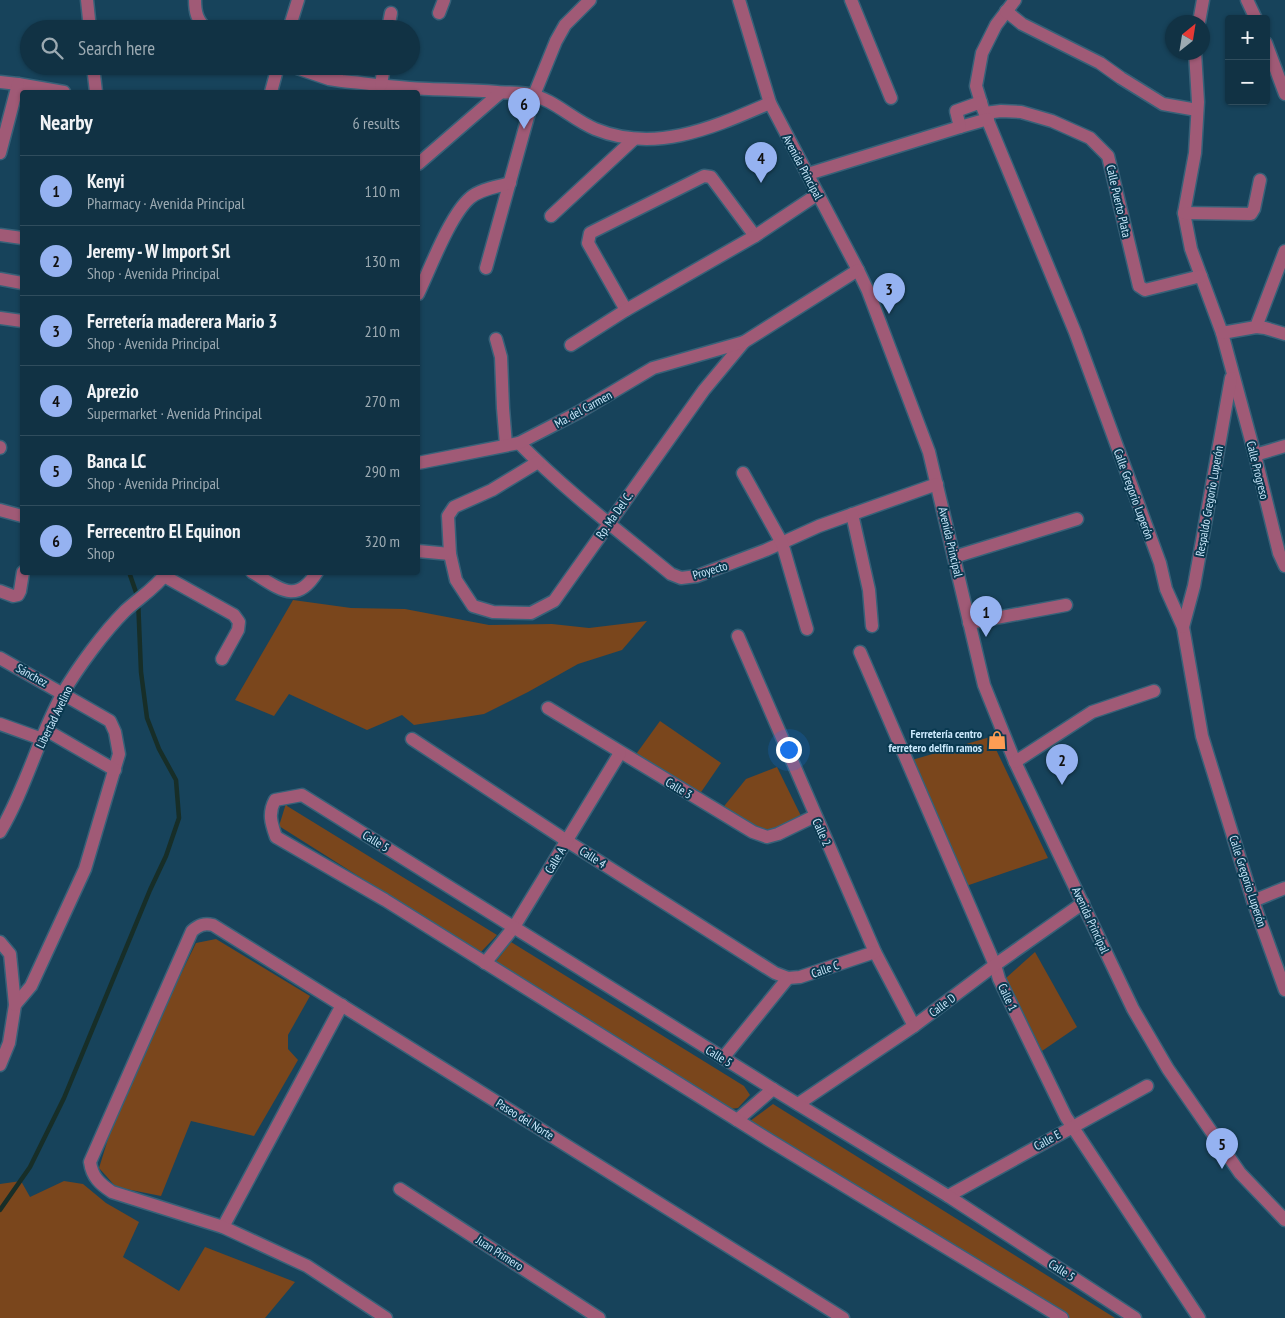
<!DOCTYPE html>
<meta charset="utf-8">
<style>
:root{--surface:#113244;--page:#1e3e4f;--text:#f1f3f6;--muted:#9caab2;--line:#304d5d;--accent:#95b2f1}
body{margin:0;font-family:"PT Sans Narrow",sans-serif;background:var(--page);color:var(--text)}
.controls{position:absolute;right:15px;top:15px;display:grid;overflow:hidden;border-radius:5px;box-shadow:0 1px 4px #0004}
.controls button{width:45px;height:45px;display:grid;place-items:center;padding:0;border:0;border-bottom:1px solid var(--line);background:var(--surface);color:var(--text);font:25px sans-serif}
.compass{position:absolute;left:1165px;top:15px;width:45px;height:45px;border-radius:50%;background:var(--surface);box-shadow:0 1px 4px #0004;rotate:30deg}
.you{position:absolute;left:788px;top:749px;width:18px;height:18px;margin:-12px;border:4px solid #fff;border-radius:50%;background:#1a73e8;box-shadow:0 0 0 8px #1a73e833}
.badge{display:grid;place-items:center;width:32px;height:32px;border-radius:50%;background:var(--accent);color:#111;font-size:16px;font-weight:700}
.pin{position:absolute;translate:-50% -41px;filter:drop-shadow(0 1px 2px #0008)}
.pin::after{content:'';position:absolute;top:26px;width:18px;height:15px;background:inherit;clip-path:polygon(0 0,100% 0,50% 100%)}
.list{margin:0;padding:0;list-style:none}
h2{display:flex;justify-content:space-between;align-items:center;height:65px;margin:0;padding:0 20px;font-size:21px}
h2 small{font-size:16px;font-weight:400;color:var(--muted)}
.list li{display:grid;grid-template-columns:32px 1fr auto;gap:15px;align-items:center;box-sizing:border-box;height:70px;padding:0 20px;border-top:1px solid var(--line)}
.list b{display:block;font-size:19px;white-space:nowrap}
.list p{margin:0;font-size:16px;white-space:nowrap;color:var(--muted)}
.list em{font-size:16px;font-style:normal;color:var(--muted)}
.icon{flex:none;width:28px;height:28px;fill:none;stroke:currentColor;stroke-width:2;stroke-linecap:round;stroke-linejoin:round}
.map{position:relative;flex:none;width:1285px;height:1318px;overflow:hidden}
.search{position:absolute;background:var(--surface);box-shadow:0 1px 4px #0004;left:20px;top:20px;width:400px;height:55px;display:flex;align-items:center;gap:12px;box-sizing:border-box;padding:0 18px;border-radius:28px;color:var(--muted);font-size:19px}
.panel{position:absolute;background:var(--surface);box-shadow:0 1px 4px #0004;left:20px;top:90px;width:400px;height:485px;border-radius:5px}
.map>svg:first-child{display:block}
.green{fill:#7a461c}
.lines{fill:none;stroke-linecap:round;stroke-linejoin:round}
.stream{stroke:#172e28;stroke-width:4.5}
.minor-casing{stroke:#376178;stroke-width:15}
.minor{stroke:#a05a76;stroke-width:12}
.labels{text-anchor:middle;dominant-baseline:central;stroke-width:4;stroke-linejoin:round;paint-order:stroke}
.street-label{font-size:12px;fill:#cae8fc;stroke:#0a3950}
.poi-label{font-size:12px;font-weight:bold;fill:#cae8fc;stroke:#0a3950;text-anchor:end}
</style>
<div class="map">
<svg width="1285" height="1318" viewBox="0 0 1285 1318">
<rect width="100%" height="100%" fill="#17435b"/>
<g class="green">
<path d="M293,600L351,608L405,609L489,625L552,624L589,628L647,621L622,650L578,664L528,692L484,714L414,725L402,715L367,730L289,694L274,716L235,700Z"/>
<path d="M660,721L721,763L697,798L634,757Z"/>
<path d="M990,737L1048,858L966,886L912,760Z"/>
<path d="M777,767L802,818L765,836L721,810L746,779Z"/>
<path d="M288,797L287,806L497,935L480,953L279,826Z"/>
<path d="M216,939L310,996L288,1035V1049L298,1060L254,1136L191,1121L161,1196L116,1187L99,1168L121,1097L196,943Z"/>
<path d="M511,942L744,1086L750,1095L738,1108L730,1109L492,967Z"/>
<path d="M1035,952L1077,1027L1042,1051L1006,978Z"/>
<path d="M773,1104L1115,1318H1065L750,1121Z"/>
<path d="M21,1181L30,1197L64,1181L83,1184L106,1203L139,1222L123,1257L179,1291L205,1247L295,1282L265,1318H0V1184Z"/>
</g>
<g class="lines">
<path class="stream" d="M0,1210L30,1167L64,1098L150,890L166,856L179,818L176,780L159,749L147,718L141,672L138,598L129,572"/>
<g class="minor-casing">
<g id="minor">
<path d="M87,0L90,29"/>
<path d="M195,0C195,12 197,21 207,29"/>
<path d="M739,0L770,103L858,270L868,291L929,452L984,685L1015,762L1133,1009L1168,1069L1240,1173L1285,1220"/>
<path d="M851,0L891,98"/>
<path d="M1015,0L996,25L982,53L976,86L983,109L1075,332L1160,563L1166,589L1183,627L1202,736L1253,901L1285,990"/>
<path d="M1247,0L1256,19"/>
<path d="M1006,11L1022,24L1100,63L1121,78L1163,104L1197,110"/>
<path d="M439,13L444,0"/>
<path d="M1199,22L1203,0"/>
<path d="M289,29L298,0"/>
<path d="M388,29L391,13"/>
<path d="M1266,43L1285,94"/>
<path d="M1195,52L1198,102L1195,153L1184,213L1191,249L1222,333L1255,455L1279,553L1285,566"/>
<path d="M93,66L96,92"/>
<path d="M291,66L329,79L342,81C371,84 400,88 429,89C452,90 474,90 497,92C508,93 517,92 528,94C554,99 571,119 595,129C656,154 714,127 770,103"/>
<path d="M0,82L18,84L64,92"/>
<path d="M381,85L384,66"/>
<path d="M271,92L278,66"/>
<path d="M985,113L1001,111L1021,112L1052,121L1090,138L1108,156L1139,286L1145,290L1201,276"/>
<path d="M960,127L988,119"/>
<path d="M0,153L18,84"/>
<path d="M418,164L500,93"/>
<path d="M808,174L960,127L956,111L981,102"/>
<path d="M1184,213L1251,214L1254,209L1260,180"/>
<path d="M551,216L634,139"/>
<path d="M0,235L22,238"/>
<path d="M486,268L534,95L556,41L565,25L590,0"/>
<path d="M0,279L22,283"/>
<path d="M418,294C430,269 450,215 470,198C480,189 497,187 510,183"/>
<path d="M626,310L588,243L590,233L704,176L711,177L755,236"/>
<path d="M0,318L22,321"/>
<path d="M1256,327L1265,328L1285,334"/>
<path d="M1222,333L1256,327L1285,251"/>
<path d="M496,339L501,357L503,408L506,445"/>
<path d="M571,345L626,310L755,236L818,194"/>
<path d="M519,443C566,491 620,532 671,574L681,578L697,576L766,550L819,526L937,484"/>
<path d="M0,448V447"/>
<path d="M1255,455L1285,446"/>
<path d="M538,462L492,490L454,507L448,516L450,554L456,580L473,606L493,612L531,613L554,601L704,390L744,342L858,270"/>
<path d="M418,463L519,443L579,412L653,368L744,342"/>
<path d="M743,473L782,543L807,629"/>
<path d="M0,510L22,516"/>
<path d="M852,514L869,590L872,626"/>
<path d="M418,551L450,554"/>
<path d="M954,557L1077,519"/>
<path d="M252,572C279,588 296,606 317,572"/>
<path d="M164,576L234,615L239,622L238,630L222,659"/>
<path d="M0,591L13,596L18,595L20,591L23,572"/>
<path d="M969,623L1066,605"/>
<path d="M1183,627L1194,586L1231,378"/>
<path d="M738,636L875,952L914,1026"/>
<path d="M860,652L995,965L999,979L1066,1117L1199,1318"/>
<path d="M0,658L110,721L115,732L119,754L85,869L31,986L15,1005L9,1043L0,1065"/>
<path d="M548,708L753,832L767,837L778,834L815,816"/>
<path d="M0,724L42,739"/>
<path d="M46,730L115,770"/>
<path d="M412,739L567,841L775,973L788,978L800,977L875,952"/>
<path d="M1015,762L1092,712L1154,691"/>
<path d="M0,832C26,788 38,738 63,693C78,667 104,632 125,611C139,598 156,588 167,572"/>
<path d="M1253,901L1285,888"/>
<path d="M0,942L10,954L15,1005"/>
<path d="M485,963L514,927L620,753"/>
<path d="M723,1058L788,978"/>
<path d="M798,1104L914,1026L995,965L1083,903"/>
<path d="M737,1120L773,1089"/>
<path d="M400,1189L599,1318"/>
<path d="M948,1196L1147,1086"/>
<path d="M223,1227L342,1005"/>
<path d="M386,1318L307,1266L223,1227L112,1192C100,1184 92,1177 90,1162L192,931C199,925 204,923 213,925L843,1318"/>
<path d="M1062,1318L769,1140L385,900L276,837C271,823 268,813 275,800L302,795L773,1089L948,1196L1135,1318"/>
</g>
</g>
<use href="#minor" class="minor"/>
</g>
<defs>
<g id="shop-bare" transform="scale(1.5)"><path d="M-5-2.5h2.3a2.7 3.5 0 0 1 5.4 0H5L5.5 6h-11ZM-1.5-2.5h3a1.5 2.3 0 0 0-3 0Z" fill="#fc9d54" stroke="#0a3950" stroke-width="2.5" paint-order="stroke"/></g>
</defs>
<g fill-rule="evenodd">
<use href="#shop-bare" x="997" y="740"/>
</g>
<g class="labels">
<g class="street-label">
<text transform="translate(803 167) rotate(62)">Avenida Principal</text>
<text transform="translate(1119 201) rotate(77)">Calle Puerto Plata</text>
<text transform="translate(583 409) rotate(-29)">Ma. del Carmen</text>
<text transform="translate(1258 470) rotate(76)">Calle Progreso</text>
<text transform="translate(1134 494) rotate(70)">Calle Gregorio Luperón</text>
<text transform="translate(1209 501) rotate(-80)">Respaldo Gregorio Luperón</text>
<text transform="translate(614 515) rotate(-55)">Rp. Ma Del C.</text>
<text transform="translate(951 542) rotate(77)">Avenida Principal</text>
<text transform="translate(710 570) rotate(-17)">Proyecto</text>
<text transform="translate(32 675) rotate(29)">Sánchez</text>
<text transform="translate(54 717) rotate(-64)">Libertad Avelino</text>
<text transform="translate(679 788) rotate(31)">Calle 3</text>
<text transform="translate(822 832) rotate(66)">Calle 2</text>
<text transform="translate(376 841) rotate(32)">Calle 5</text>
<text transform="translate(593 857) rotate(33)">Calle 4</text>
<text transform="translate(555 860) rotate(-59)">Calle A</text>
<text transform="translate(1248 881) rotate(72)">Calle Gregorio Luperón</text>
<text transform="translate(1091 920) rotate(65)">Avenida Principal</text>
<text transform="translate(825 969) rotate(-19)">Calle C</text>
<text transform="translate(1008 997) rotate(64)">Calle 1</text>
<text transform="translate(942 1005) rotate(-37)">Calle D</text>
<text transform="translate(719 1056) rotate(32)">Calle 5</text>
<text transform="translate(525 1119) rotate(32)">Paseo del Norte</text>
<text transform="translate(1047 1140) rotate(-29)">Calle E</text>
<text transform="translate(500 1253) rotate(33)">Juan Primero</text>
<text transform="translate(1062 1270) rotate(33)">Calle 5</text>
</g>
<g class="poi-label">
<text x="982" y="733">Ferretería centro<tspan x="982" dy="14">ferretero delfín ramos</tspan></text>
</g>
</g>
</svg>
<div class="controls">
<button>+</button>
<button>−</button>
</div>
<svg class="compass" viewBox="-18 -18 36 36"><path d="M0-13l5 13h-10z" fill="#e53935"/><path d="M0 13l5-13h-10z" fill="#9caab2"/></svg>
<div class="you"></div>
<div class="pin badge" style="left:986px;top:637px">1</div>
<div class="pin badge" style="left:1062px;top:785px">2</div>
<div class="pin badge" style="left:889px;top:314px">3</div>
<div class="pin badge" style="left:761px;top:183px">4</div>
<div class="pin badge" style="left:1222px;top:1169px">5</div>
<div class="pin badge" style="left:524px;top:129px">6</div>
<div class="search"><svg class="icon" aria-label="search" viewBox="0 0 24 24"><circle cx="10" cy="10" r="6"/><path d="M15 15l6 6"/></svg>Search here</div>
<section class="panel">
<h2>Nearby<small>6 results</small></h2>
<ul class="list">
<li><span class="badge">1</span><div><b>Kenyi</b><p>Pharmacy · Avenida Principal</p></div><em>110 m</em></li>
<li><span class="badge">2</span><div><b>Jeremy - W Import Srl</b><p>Shop · Avenida Principal</p></div><em>130 m</em></li>
<li><span class="badge">3</span><div><b>Ferretería maderera Mario 3</b><p>Shop · Avenida Principal</p></div><em>210 m</em></li>
<li><span class="badge">4</span><div><b>Aprezio</b><p>Supermarket · Avenida Principal</p></div><em>270 m</em></li>
<li><span class="badge">5</span><div><b>Banca LC</b><p>Shop · Avenida Principal</p></div><em>290 m</em></li>
<li><span class="badge">6</span><div><b>Ferrecentro El Equinon</b><p>Shop</p></div><em>320 m</em></li>
</ul>
</section>
</div>
